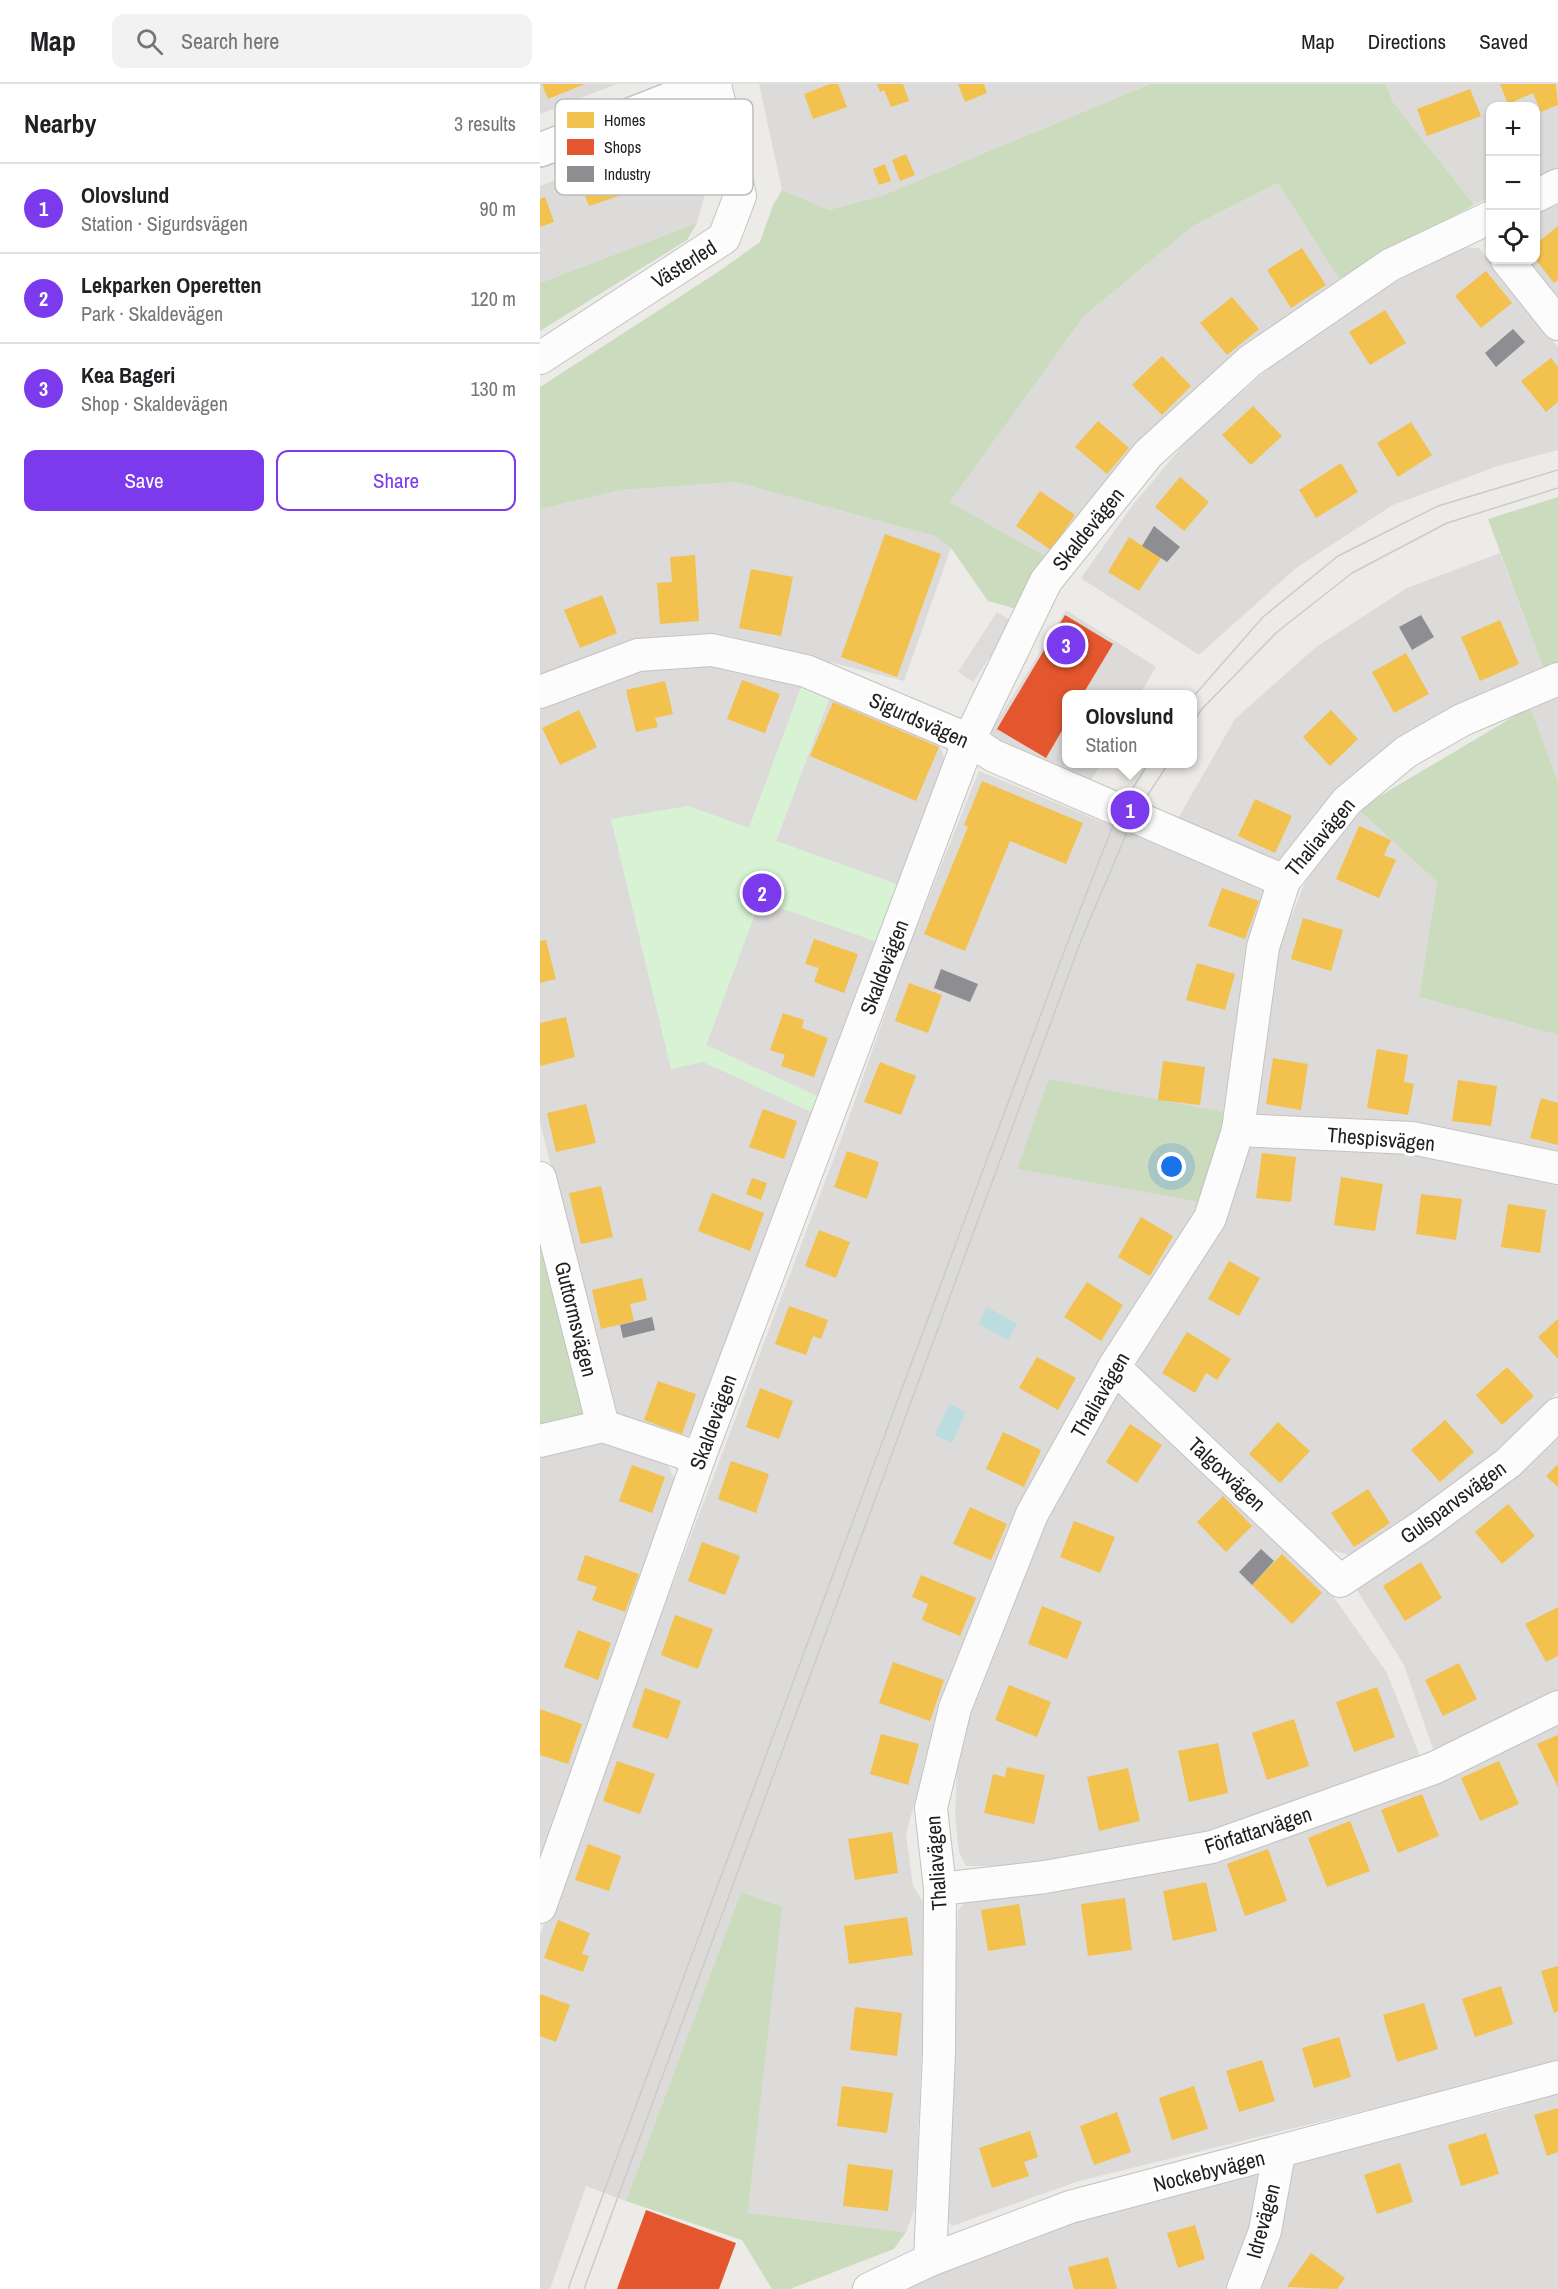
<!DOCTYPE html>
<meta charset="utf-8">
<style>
:root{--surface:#fff;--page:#f2f2f2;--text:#202124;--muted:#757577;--line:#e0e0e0;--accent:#7c3aed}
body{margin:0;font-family:"Archivo Narrow",sans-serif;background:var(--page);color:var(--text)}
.controls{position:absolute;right:18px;top:18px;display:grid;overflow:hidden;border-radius:12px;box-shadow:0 2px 4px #0004}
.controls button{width:54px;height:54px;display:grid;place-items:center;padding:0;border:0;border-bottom:2px solid var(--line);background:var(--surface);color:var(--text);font:30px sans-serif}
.you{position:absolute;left:632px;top:1083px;width:21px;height:21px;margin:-15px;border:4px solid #fff;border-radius:50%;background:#1a73e8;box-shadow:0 0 0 9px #1a73e833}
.badge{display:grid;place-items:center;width:39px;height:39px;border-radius:50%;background:var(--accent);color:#fff;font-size:20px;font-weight:700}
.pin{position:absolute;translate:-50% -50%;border:3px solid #fff;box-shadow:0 2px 6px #0006}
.popup{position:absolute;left:522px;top:606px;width:135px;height:78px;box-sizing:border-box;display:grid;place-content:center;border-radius:12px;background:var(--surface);filter:drop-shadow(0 2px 4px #0005);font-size:20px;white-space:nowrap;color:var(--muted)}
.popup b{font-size:22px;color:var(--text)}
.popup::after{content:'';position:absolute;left:50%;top:100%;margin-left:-12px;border:12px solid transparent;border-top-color:var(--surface)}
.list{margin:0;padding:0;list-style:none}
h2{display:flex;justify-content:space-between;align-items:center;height:78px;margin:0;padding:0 24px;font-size:26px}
h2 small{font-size:20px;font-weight:400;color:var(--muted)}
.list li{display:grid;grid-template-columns:39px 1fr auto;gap:18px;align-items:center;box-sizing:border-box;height:90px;padding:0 24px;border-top:2px solid var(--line)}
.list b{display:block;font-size:22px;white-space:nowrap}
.list p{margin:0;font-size:20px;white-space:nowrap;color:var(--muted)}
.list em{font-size:20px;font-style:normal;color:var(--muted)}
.actions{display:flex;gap:12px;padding:18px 24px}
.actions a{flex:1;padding:14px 0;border:2px solid var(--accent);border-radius:12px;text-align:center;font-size:21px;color:var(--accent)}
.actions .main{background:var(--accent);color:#fff}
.icon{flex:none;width:33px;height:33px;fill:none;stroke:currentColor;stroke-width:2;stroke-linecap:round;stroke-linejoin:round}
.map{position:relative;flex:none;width:1018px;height:2205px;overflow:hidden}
header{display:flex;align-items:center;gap:36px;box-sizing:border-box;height:84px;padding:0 30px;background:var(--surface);border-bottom:2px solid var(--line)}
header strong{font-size:28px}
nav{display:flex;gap:33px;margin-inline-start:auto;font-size:21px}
.search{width:420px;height:54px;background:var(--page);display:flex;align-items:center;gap:15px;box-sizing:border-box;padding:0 21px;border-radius:12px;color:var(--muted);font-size:22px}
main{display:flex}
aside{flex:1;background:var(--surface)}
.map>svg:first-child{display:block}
.residential{fill:#dcdbd9}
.forest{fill:#cbdbbd}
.park{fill:#d7f3d4}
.parking{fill:#dddcdb}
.water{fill:#bbdde0}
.homes{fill:#f2c14e}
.shops{fill:#e4572e}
.industry{fill:#8d8d92}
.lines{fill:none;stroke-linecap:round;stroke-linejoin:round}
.minor-casing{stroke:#c4c3c2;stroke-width:34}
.tertiary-casing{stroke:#c4c3c2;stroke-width:36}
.minor{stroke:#fcfcfc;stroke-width:32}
.tertiary{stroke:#fcfcfc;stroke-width:33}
.tram{stroke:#cbcbca;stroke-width:1.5}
.labels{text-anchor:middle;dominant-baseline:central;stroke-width:6;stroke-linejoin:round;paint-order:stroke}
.street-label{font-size:21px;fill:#1f1f1f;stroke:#fff}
.key{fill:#fff;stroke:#bcbcbc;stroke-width:1.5}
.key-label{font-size:16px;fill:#1f1f1f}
</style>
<header>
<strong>Map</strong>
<div class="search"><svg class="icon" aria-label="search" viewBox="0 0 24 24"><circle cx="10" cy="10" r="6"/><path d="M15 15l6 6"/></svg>Search here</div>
<nav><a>Map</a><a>Directions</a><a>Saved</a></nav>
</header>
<main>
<aside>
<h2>Nearby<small>3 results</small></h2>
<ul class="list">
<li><span class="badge">1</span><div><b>Olovslund</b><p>Station · Sigurdsvägen</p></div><em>90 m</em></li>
<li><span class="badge">2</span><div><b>Lekparken Operetten</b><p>Park · Skaldevägen</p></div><em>120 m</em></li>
<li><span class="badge">3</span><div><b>Kea Bageri</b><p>Shop · Skaldevägen</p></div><em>130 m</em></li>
</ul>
<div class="actions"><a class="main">Save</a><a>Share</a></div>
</aside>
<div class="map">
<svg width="1018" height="2205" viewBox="0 0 1018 2205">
<rect width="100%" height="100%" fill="#edebe8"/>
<g class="residential">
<path d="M0,0H77L0,30Z"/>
<path d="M219,0H610L344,111L289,126L242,106Z"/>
<path d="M846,0H1018V84L996,94V22H951L950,113L934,121L853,18Z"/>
<path d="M138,49L156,60L168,98L157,139L0,199V102Z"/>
<path d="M738,99L799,195L673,291L512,476L410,418L544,232L653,142Z"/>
<path d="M1018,116V219L982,176H996V126Z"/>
<path d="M917,163L939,164L1018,263V366L958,382L853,421L756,484L659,571L541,494L592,422L648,355L735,279L840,207Z"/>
<path d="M195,398L395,452L411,464L364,597L179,550L103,554L0,593V425L81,406Z"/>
<path d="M960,469L1005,589L924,623L746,773L732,778L636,738L695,635L776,563L867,504Z"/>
<path d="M526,526L616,583L600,610H527V680H561L549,700L459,661L451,647Z"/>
<path d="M159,578L262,601L209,744L148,722L71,736L163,977L276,1030L156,1346L140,1356L80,1334L70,1322L0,1038V622L98,584Z"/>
<path d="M1018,614V697L990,623Z"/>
<path d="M289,615L399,660L406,679L359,801L236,757Z"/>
<path d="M439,687L722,804L728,821L688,1029L478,1085L665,1119L402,1621L366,1750L373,1802L388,1825L375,2124L366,2148L208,2129L241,1823L201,1808L86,2117L46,2102L10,2205H0V1851L306,1042L367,867Z"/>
<path d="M818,725L897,798L879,913L1018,951V1071L713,1031L737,869L769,788Z"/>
<path d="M220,816L338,858L281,1014L166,961Z"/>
<path d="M710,1058L869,1066L1018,1102V1308L960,1363L886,1424L811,1472L784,1463L599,1288L596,1276Z"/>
<path d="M574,1308L587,1309L791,1509L847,1589L880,1672L682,1743L627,1756L485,1782H426L419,1768L415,1731L417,1684L425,1632L503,1446Z"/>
<path d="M1018,1345V1610L893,1665L864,1581L815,1503Z"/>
<path d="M45,1357L69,1358L126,1378L138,1402L0,1776V1369Z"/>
<path d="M1018,1636V1979L539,2097L412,2142L406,2133L418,1826L425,1818L506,1803Z"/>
<path d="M1018,2008V2205H722L750,2079L964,2026Z"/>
<path d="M710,2088L723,2095L695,2205H362L536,2133Z"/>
</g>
<g class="forest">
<path d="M610,0H846L853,18L934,121L799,195L738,99L653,142L544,232L410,418L512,476L480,526L448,517L411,464L395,452L195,398L81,406L0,425V303L178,188L220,158L233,121L242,106L289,126L344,111Z"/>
<path d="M157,139L147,156L0,247V199Z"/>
<path d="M1018,413V584L1005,589L948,435Z"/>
<path d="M990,623L1018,697V951L879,913L897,798L818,725Z"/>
<path d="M509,995L688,1029L665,1119L477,1085Z"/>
<path d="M0,1150L44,1330L0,1341Z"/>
<path d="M201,1808L242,1823L208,2129L366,2148L354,2165L250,2205H232L202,2156L86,2117Z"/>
</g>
<path class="park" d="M262,601L289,615L236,757L359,801L338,858L220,817L166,961L281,1014L276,1030L163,978L131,985L71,735L148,722L209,744Z"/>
<path class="parking" d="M457,528L473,538L433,598L418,588Z"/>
<g class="water">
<path d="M447,1223L477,1240L468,1256L438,1240Z"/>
<path d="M409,1320L426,1328L412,1359L395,1351Z"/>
</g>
<g class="homes">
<path d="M2,0H45L8,15Z"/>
<path d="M290,0H298L307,23L273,35L264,10Z"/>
<path d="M337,0H363L369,17L351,23L344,6L340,8Z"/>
<path d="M418,0H444L447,9L425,18Z"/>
<path d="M960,0H1016L1018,21L1001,28L993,9L968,20Z"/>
<path d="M930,5L941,32L887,52L877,25Z"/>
<path d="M366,70L375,91L360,97L352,76Z"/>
<path d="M345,80L351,97L339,101L333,85Z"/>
<path d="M73,86L82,111L49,122L40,98Z"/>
<path d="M5,113L14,138L0,143V115Z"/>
<path d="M1018,142V196L1014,199L996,176V160Z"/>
<path d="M762,164L786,201L751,224L727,186Z"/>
<path d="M946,187L972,219L941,244L915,212Z"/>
<path d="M692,213L719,245L687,271L660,239Z"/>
<path d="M845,226L866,259L830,281L809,248Z"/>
<path d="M622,272L651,302L622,331L592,301Z"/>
<path d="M1011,274L1018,283V318L1006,328L981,297Z"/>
<path d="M713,322L742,352L711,381L682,351Z"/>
<path d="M558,337L589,364L567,390L535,363Z"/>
<path d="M871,338L892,371L858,393L837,359Z"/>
<path d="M801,379L818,408L776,434L759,406Z"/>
<path d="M640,393L669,418L644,447L615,423Z"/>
<path d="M500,407L535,431L511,466L476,442Z"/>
<path d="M345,450L401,470L357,593L301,573Z"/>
<path d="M589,453L621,474L599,507L568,488Z"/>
<path d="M155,471L159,537L120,540L117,499L132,498L130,473Z"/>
<path d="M211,485L253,493L241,552L199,544Z"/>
<path d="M62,511L77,549L40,564L24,526Z"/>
<path d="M960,536L979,580L940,597L921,553Z"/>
<path d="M866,569L889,610L854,629L832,588Z"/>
<path d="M202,596L240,610L225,649L187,635Z"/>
<path d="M125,597L133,630L115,634L118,643L96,648L86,606Z"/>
<path d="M293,618L399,663L376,717L270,672Z"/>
<path d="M39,626L57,663L20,681L2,644Z"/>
<path d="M791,626L818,655L790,682L763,653Z"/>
<path d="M442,697L543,739L526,780L470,757L425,867L384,850L428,743L424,741Z"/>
<path d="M715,715L752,732L735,769L698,752Z"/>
<path d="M819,742L851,756L844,771L856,776L839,814L796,795Z"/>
<path d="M682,804L719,817L705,855L668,842Z"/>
<path d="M763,834L803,846L791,887L751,875Z"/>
<path d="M274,855L318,870L304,909L274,898L279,884L265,880Z"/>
<path d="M6,856L16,895L0,899V857Z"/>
<path d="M657,879L695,890L685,926L646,916Z"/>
<path d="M369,899L402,911L388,949L355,937Z"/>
<path d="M243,929L264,936L262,944L288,954L274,993L241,982L245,971L230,966Z"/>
<path d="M26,933L35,973L0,982V939Z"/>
<path d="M837,965L868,971L864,998L874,1000L868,1031L827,1024Z"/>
<path d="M733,974L768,980L761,1026L726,1020Z"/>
<path d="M623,977L665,983L660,1021L618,1016Z"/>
<path d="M340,978L376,992L361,1031L324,1018Z"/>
<path d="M918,996L957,1002L951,1042L912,1037Z"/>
<path d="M1001,1014L1018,1019V1061L990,1054Z"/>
<path d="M46,1020L56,1059L16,1068L7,1029Z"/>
<path d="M223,1025L257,1037L244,1075L209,1063Z"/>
<path d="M307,1067L339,1078L327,1115L294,1103Z"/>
<path d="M722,1069L756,1073L751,1118L716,1114Z"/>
<path d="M801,1093L843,1100L835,1147L794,1141Z"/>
<path d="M212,1094L227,1099L221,1116L206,1110Z"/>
<path d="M61,1102L73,1153L41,1160L29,1109Z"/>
<path d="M172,1109L224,1129L210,1167L158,1147Z"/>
<path d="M881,1110L922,1115L916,1156L876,1150Z"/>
<path d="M968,1120L1006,1126L1000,1169L961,1163Z"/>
<path d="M601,1133L633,1152L610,1192L578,1173Z"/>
<path d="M279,1146L310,1158L296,1194L265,1182Z"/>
<path d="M689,1177L720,1194L699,1232L668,1215Z"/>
<path d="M102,1194L107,1216L90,1220L94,1237L61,1245L52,1206Z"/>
<path d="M547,1198L583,1221L561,1257L524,1233Z"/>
<path d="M249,1222L288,1236L281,1255L273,1252L266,1271L235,1260Z"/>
<path d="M1018,1235V1275L998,1253Z"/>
<path d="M647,1248L691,1275L677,1296L666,1289L655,1309L622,1289Z"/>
<path d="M497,1273L536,1294L518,1326L479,1304Z"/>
<path d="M967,1283L994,1312L962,1341L936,1311Z"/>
<path d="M118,1297L156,1310L142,1350L104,1336Z"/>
<path d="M220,1304L253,1317L239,1355L206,1343Z"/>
<path d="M905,1336L934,1368L900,1398L871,1366Z"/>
<path d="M738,1338L770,1367L740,1399L709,1370Z"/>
<path d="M590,1340L622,1361L597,1399L566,1378Z"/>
<path d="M463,1348L501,1366L484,1403L446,1385Z"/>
<path d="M191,1377L229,1390L216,1429L178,1415Z"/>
<path d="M1018,1380V1403L1006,1392Z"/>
<path d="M92,1381L125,1393L112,1429L79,1417Z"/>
<path d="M828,1405L850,1439L814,1463L791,1429Z"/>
<path d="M683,1412L712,1442L686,1468L657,1438Z"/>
<path d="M968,1420L995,1452L962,1480L935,1448Z"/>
<path d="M430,1423L467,1440L451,1476L413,1460Z"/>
<path d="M534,1437L575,1453L560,1489L520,1473Z"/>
<path d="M162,1458L200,1472L185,1511L148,1497Z"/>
<path d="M742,1470L782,1509L752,1540L712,1501Z"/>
<path d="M45,1471L99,1490L85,1528L52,1516L57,1503L37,1496Z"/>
<path d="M881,1478L902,1514L865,1537L843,1502Z"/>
<path d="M381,1491L436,1514L420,1552L382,1536L388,1520L372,1513Z"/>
<path d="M502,1522L542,1538L527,1575L488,1560Z"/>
<path d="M1018,1523V1572L1006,1578L985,1540Z"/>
<path d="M135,1531L173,1545L158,1585L121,1571Z"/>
<path d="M38,1546L71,1559L58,1596L24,1583Z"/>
<path d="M353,1578L404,1596L390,1637L339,1619Z"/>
<path d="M919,1579L937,1615L903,1632L885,1596Z"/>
<path d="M469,1601L511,1618L497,1653L455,1636Z"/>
<path d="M837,1603L855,1653L814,1668L796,1618Z"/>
<path d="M105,1604L141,1617L128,1655L92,1643Z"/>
<path d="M0,1625L42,1640L28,1680L0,1671Z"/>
<path d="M754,1635L769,1682L727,1696L712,1649Z"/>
<path d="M341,1650L379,1660L368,1701L330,1690Z"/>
<path d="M1018,1651V1703L997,1660Z"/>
<path d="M678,1659L688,1709L649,1718L638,1667Z"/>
<path d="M77,1677L115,1690L100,1730L63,1717Z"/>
<path d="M959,1677L979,1720L940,1737L921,1694Z"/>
<path d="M467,1683L505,1691L494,1740L444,1729L453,1690L465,1693Z"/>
<path d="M588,1684L600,1737L559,1747L547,1693Z"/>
<path d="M882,1710L899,1752L858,1769L841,1726Z"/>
<path d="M810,1737L830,1787L787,1803L768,1754Z"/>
<path d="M352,1748L358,1789L315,1796L308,1755Z"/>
<path d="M48,1760L81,1772L69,1807L35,1796Z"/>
<path d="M728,1765L747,1817L705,1832L687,1780Z"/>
<path d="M666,1798L677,1847L633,1857L623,1807Z"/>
<path d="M585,1814L592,1866L548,1872L541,1820Z"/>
<path d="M479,1820L486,1861L448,1867L441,1826Z"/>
<path d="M367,1833L373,1871L309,1880L304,1842Z"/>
<path d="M18,1836L50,1849L42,1870L49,1872L43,1888L4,1874Z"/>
<path d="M1018,1882V1927L1014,1929L1001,1887Z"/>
<path d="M961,1902L973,1940L935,1953L922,1915Z"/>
<path d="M0,1910L30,1921L16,1958L0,1952Z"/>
<path d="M884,1919L898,1965L857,1978L843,1931Z"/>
<path d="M315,1923L362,1929L357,1972L310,1966Z"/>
<path d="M799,1953L811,1993L774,2004L762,1964Z"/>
<path d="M722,1976L735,2017L699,2028L686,1987Z"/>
<path d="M302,2002L353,2009L347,2049L297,2042Z"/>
<path d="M654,2002L668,2045L632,2056L619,2014Z"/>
<path d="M1018,2024V2068L1007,2072L994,2031Z"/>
<path d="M577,2028L591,2068L554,2081L540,2042Z"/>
<path d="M490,2047L498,2073L484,2078L489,2092L452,2104L439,2064Z"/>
<path d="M946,2049L959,2090L921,2102L908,2061Z"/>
<path d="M860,2079L873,2118L837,2130L824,2091Z"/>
<path d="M308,2080L353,2086L348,2127L303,2122Z"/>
<path d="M655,2141L665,2175L638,2184L627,2149Z"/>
<path d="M771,2169L805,2194L797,2205L747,2203Z"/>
<path d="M568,2173L577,2205H534L528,2183Z"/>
</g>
<g class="shops">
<path d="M525,531L573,560L543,610H527V638L506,674L457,645Z"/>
<path d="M106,2126L196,2159L179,2205H77Z"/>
</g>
<g class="industry">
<path d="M973,245L985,258L956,283L945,269Z"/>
<path d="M614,442L640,463L627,478L602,462Z"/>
<path d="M881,531L894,553L872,566L859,543Z"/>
<path d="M401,885L438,900L430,918L394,904Z"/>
<path d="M112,1233L115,1246L83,1254L80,1241Z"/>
<path d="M721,1465L734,1477L712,1501L699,1488Z"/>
</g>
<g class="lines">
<g class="minor-casing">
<g id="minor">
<path d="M996,112L1018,101"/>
<path d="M967,176L1018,240"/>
<path d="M0,274L184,154L200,112L175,0"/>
<path d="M0,608L98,571L172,566L266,587L429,656L454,672L744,797"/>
<path d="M698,1046L872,1054L1018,1084"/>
<path d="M0,1094L63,1342"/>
<path d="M574,1283L800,1497L884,1441L968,1379L1018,1330"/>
<path d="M0,1357L63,1342L159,1374"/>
<path d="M400,1805L505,1793L672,1763L894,1684L1018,1623"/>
<path d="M0,1823L159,1374L429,656L506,497L608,370L710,277L850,181L951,133"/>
<path d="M390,2176L399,1969L400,1805L391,1724L415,1624L492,1430L574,1283L670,1134L698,1046L723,863L744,797L807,717L866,668L922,636L1018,595"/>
<path d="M329,2205L390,2176L530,2123L1018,1993"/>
<path d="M703,2205L725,2147L739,2069"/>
</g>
</g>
<g class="tertiary-casing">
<path id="tertiary" d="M0,66L169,0"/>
</g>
<use href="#minor" class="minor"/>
<use href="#tertiary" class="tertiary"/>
<g class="tram">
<path d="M653,613L723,533L798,472L898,422L1018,386"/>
<path d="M653,639L661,626L737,548L812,489L907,439L1018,404"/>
<path d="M28,2205L531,849L579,726L608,680"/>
<path d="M44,2205L542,854L594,732L628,680"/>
</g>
</g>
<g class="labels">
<g class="street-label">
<text transform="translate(144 180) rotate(-32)">Västerled</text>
<text transform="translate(548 445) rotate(-51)">Skaldevägen</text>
<text transform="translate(379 636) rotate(24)">Sigurdsvägen</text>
<text transform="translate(780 753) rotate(-50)">Thaliavägen</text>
<text transform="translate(344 883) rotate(-69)">Skaldevägen</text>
<text transform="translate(841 1055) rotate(5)">Thespisvägen</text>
<text transform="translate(36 1235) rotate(76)">Guttormsvägen</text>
<text transform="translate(560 1311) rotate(-60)">Thaliavägen</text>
<text transform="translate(173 1338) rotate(-70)">Skaldevägen</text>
<text transform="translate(687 1390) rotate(43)">Talgoxvägen</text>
<text transform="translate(913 1418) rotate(-36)">Gulsparvsvägen</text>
<text transform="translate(718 1746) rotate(-18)">Författarvägen</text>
<text transform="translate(396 1779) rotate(-94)">Thaliavägen</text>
<text transform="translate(669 2087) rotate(-14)">Nockebyvägen</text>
<text transform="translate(723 2137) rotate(-75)">Idrevägen</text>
</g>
</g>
<rect x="15" y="15" width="198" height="96" rx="9" class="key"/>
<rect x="27" y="28" width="27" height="16" fill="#f2c14e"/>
<rect x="27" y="55" width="27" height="16" fill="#e4572e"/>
<rect x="27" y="82" width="27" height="16" fill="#8d8d92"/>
<g class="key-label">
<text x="64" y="42">Homes</text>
<text x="64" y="69">Shops</text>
<text x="64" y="96">Industry</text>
</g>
</svg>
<div class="controls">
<button>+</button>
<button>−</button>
<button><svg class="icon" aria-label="locate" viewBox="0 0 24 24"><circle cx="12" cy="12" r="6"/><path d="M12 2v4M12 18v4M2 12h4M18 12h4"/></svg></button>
</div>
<div class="you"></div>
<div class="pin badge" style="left:590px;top:726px">1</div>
<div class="popup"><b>Olovslund</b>Station</div>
<div class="pin badge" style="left:222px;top:809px">2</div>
<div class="pin badge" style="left:526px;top:561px">3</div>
</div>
</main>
